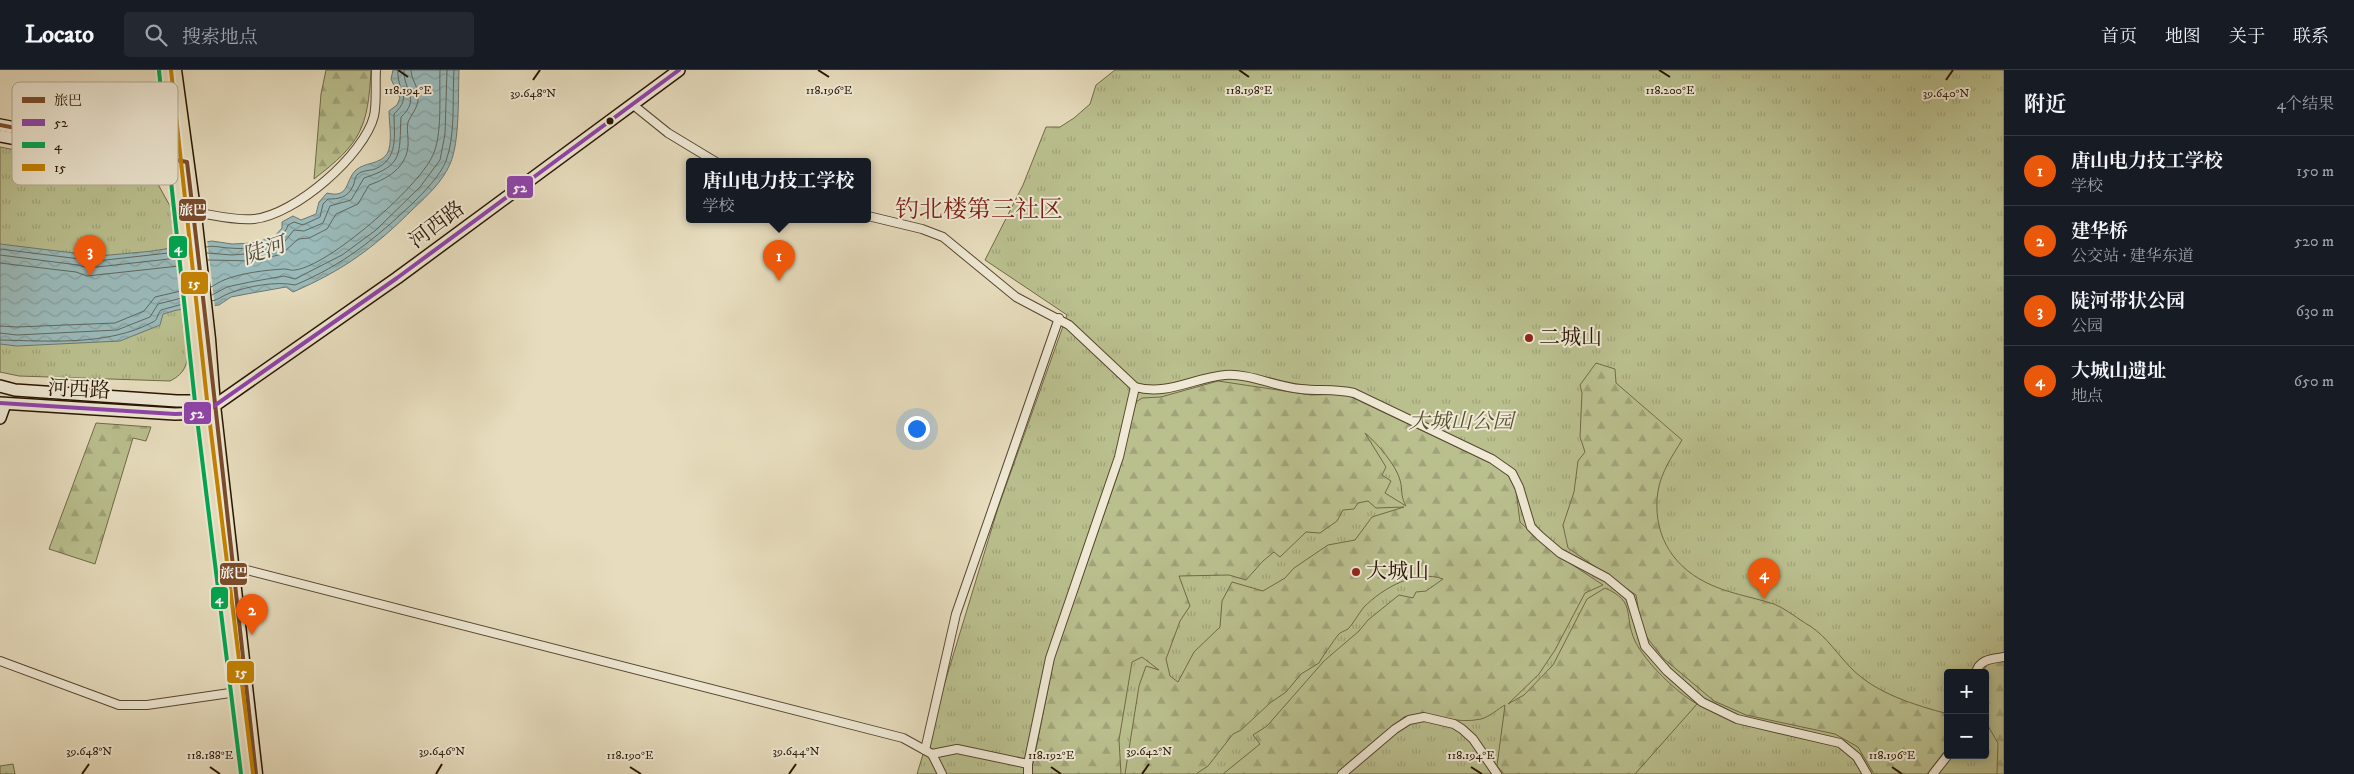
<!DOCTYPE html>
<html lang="zh">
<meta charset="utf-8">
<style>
:root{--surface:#171b24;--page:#242831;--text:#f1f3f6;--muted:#9ea1a6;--line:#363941;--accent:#ea580c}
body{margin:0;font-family:"IM FELL DW Pica","Noto Serif SC",serif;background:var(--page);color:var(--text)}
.controls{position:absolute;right:15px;bottom:15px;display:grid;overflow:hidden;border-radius:5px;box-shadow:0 2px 8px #0003}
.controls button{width:45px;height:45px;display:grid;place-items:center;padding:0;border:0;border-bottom:1px solid var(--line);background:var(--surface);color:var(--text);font:25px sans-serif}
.you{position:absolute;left:916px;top:358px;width:18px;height:18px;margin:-12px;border:4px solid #fff;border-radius:50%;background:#1a73e8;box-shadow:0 0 0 8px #1a73e833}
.badge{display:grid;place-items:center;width:32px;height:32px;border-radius:50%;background:var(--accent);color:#fff;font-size:16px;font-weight:700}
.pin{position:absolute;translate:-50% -41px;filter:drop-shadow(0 1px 2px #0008)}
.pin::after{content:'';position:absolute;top:26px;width:18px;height:15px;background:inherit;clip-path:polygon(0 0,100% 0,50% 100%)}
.popup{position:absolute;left:686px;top:88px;width:185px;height:65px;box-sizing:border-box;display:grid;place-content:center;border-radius:5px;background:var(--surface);filter:drop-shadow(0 1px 4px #0005);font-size:16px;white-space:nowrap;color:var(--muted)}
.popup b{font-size:19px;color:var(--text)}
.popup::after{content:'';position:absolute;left:50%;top:100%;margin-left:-10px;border:10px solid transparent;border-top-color:var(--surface)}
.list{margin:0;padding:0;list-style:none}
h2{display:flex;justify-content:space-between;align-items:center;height:65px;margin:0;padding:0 20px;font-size:21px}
h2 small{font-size:16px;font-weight:400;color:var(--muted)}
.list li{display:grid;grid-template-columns:32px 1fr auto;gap:15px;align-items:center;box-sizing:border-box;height:70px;padding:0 20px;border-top:1px solid var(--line)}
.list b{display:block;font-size:19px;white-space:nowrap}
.list p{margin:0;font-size:16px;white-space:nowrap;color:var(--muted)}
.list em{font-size:16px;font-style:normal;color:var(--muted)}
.icon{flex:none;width:28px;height:28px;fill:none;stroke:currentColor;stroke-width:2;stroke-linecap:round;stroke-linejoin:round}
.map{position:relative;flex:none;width:2004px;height:704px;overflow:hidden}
header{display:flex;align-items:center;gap:30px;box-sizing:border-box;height:70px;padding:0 25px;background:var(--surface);border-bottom:1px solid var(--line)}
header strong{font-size:24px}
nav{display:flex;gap:28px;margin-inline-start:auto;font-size:18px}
.search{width:350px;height:45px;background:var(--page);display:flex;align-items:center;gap:12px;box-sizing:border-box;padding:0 18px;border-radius:5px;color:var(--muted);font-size:19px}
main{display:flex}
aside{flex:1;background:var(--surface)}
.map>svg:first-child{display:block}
.grass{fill:url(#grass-tufts);stroke:#716a47;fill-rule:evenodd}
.forest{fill:url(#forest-firs);stroke:#716a47;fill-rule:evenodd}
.water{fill:url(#water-waves);stroke:#6c7870}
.pier{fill:#e7ddbe}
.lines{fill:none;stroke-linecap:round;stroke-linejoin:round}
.shore{stroke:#61685d;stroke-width:1}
.street-casing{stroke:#584730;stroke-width:10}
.secondary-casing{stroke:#281500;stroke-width:14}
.primary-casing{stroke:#281500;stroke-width:15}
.street{stroke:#efe9d5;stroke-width:8}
.secondary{stroke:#efe9d5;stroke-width:11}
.primary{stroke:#e7ddbe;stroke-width:12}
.bus-1-casing{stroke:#efe9d5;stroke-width:8}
.bus-2-casing{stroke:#efe9d5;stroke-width:8}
.bus-3-casing{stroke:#efe9d5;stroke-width:8}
.bus-4-casing{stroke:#efe9d5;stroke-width:8}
.bus-1{stroke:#7a4b2a;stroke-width:4}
.bus-2{stroke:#8e44ad;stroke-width:4}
.bus-3{stroke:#00a651;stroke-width:4}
.bus-4{stroke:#c38200;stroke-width:4}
.ticks{fill:none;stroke:#281500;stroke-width:2}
.bus-dot{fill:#281500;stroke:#efe9d5;stroke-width:2}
.poi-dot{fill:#8f2418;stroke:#efe9d5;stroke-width:2}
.labels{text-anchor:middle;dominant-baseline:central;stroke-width:4;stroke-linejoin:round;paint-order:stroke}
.street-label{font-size:21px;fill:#281500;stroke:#efe9d5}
.poi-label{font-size:21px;fill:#281500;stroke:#efe9d5;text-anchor:start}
.park-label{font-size:21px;font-style:italic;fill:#5b5032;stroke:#efe9d5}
.water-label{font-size:22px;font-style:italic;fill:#504f41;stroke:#efe9d5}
.quarter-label{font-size:24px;fill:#7a1f14;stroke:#efe9d5}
.key{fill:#efe9d5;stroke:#b3a995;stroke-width:1}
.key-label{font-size:14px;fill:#281500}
.ticks-label{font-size:12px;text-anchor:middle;fill:#281500;stroke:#efe9d5;stroke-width:4;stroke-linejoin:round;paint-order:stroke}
.line-badge{stroke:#efe9d5;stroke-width:2}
.badge-label{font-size:14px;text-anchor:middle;font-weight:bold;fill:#fff}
</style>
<header>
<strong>Locato</strong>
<div class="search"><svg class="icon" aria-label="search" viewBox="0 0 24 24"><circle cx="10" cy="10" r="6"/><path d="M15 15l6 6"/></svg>搜索地点</div>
<nav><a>首页</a><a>地图</a><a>关于</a><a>联系</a></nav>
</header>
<main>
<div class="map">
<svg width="2004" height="704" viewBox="0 0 2004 704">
<defs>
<pattern id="grass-tufts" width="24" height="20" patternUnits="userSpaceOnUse" patternTransform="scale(1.25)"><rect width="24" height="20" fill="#babf8e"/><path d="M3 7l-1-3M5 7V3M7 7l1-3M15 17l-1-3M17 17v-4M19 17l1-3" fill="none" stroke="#a0a379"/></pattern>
<pattern id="forest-firs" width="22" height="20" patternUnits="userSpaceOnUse" patternTransform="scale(1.25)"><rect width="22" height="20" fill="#babf8e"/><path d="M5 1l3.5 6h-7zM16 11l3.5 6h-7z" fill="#a0a379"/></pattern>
<pattern id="water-waves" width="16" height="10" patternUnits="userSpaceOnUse" patternTransform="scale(1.25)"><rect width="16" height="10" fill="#9ababa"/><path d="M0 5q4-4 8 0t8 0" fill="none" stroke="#859f9e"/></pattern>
</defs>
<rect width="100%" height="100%" fill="#e7ddbe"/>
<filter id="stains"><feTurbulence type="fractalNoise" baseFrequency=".004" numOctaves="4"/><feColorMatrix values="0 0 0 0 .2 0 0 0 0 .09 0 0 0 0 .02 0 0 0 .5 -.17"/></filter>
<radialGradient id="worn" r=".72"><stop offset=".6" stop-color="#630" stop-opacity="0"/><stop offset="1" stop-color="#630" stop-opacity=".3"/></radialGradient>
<g class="grass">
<path d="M1115,0H2004V704H917L998,438L1067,245L985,190L1023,115L1046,57H1060L1074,48L1090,34L1096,15ZM1948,603H1985V685H1948Z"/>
<path d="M0,77L154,107L170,136L188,276C188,293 186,303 170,311L19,306L0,302Z"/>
</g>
<g class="forest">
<path d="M326,0H371C368,58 361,73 314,109L321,24Z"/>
<path d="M1596,293L1615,299L1616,313L1682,370C1673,385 1661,402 1658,421C1652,461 1670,494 1705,512C1726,523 1752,527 1774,534C1786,539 1798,549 1810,556C1827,567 1838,585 1852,599C1877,624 1915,635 1948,644V677L1927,704H1874L1858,677L1835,664L1746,645L1714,631L1663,588L1642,561L1636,525L1568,478L1563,455L1574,422L1578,391L1585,382L1580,367L1582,323L1580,315Z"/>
<path d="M1218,311L1311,325L1345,324L1499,397L1510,408L1516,421L1520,452L1550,480L1603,515L1585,523L1555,580L1539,604L1508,634L1524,625L1553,595L1587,529L1605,518C1637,532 1623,545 1635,571C1646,593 1676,622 1697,634L1635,704H1504L1497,696L1505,635C1498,639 1489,647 1481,649C1457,655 1429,642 1404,647L1338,704H1223L1260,674L1253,665L1267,656L1324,591L1359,561L1368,550L1399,525L1413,528L1416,522L1426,521L1443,509C1416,499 1383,518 1364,537C1358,544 1354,553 1348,559C1345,561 1340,562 1338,565C1335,569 1320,590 1319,593L1301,604L1286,622L1270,633L1241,660L1233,664L1208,696L1196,704H1125L1139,616L1146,596L1159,600L1142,587L1132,592L1119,670L1121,704H1031L1054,588L1119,401L1136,332L1142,328L1161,327ZM1365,363C1377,373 1396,395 1400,410C1403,421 1400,425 1406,436L1385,423L1391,411L1382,405L1386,397ZM1368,431L1376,438L1404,437L1372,447L1355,470L1328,475L1294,498L1285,508L1263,521L1232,512L1222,531L1220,557L1194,582L1178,612L1170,606L1166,589L1180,551L1190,536L1179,506L1229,505L1246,510L1263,491L1274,482L1280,487L1306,462L1320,463L1337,451L1343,440L1354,439L1358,433Z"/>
<path d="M96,353L151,357L146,371L133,368L95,494L49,479Z"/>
<path d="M2004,590V704H1997L1998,673L1985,651V603H1982L1988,593Z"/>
<path d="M13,694L15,704H0V696Z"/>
</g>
<path class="water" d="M393,0H459C458,25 460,72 450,94C443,111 427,126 414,138C375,177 344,200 293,222L286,217L252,223L231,227L219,235L177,240L163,244L160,255L120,271L17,276L0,274V174L82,184L88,187L153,181L212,171L232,174L253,173L274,167L282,158V152L293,146L301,150L316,144L319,132L327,123C350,129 345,110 356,100C365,92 379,95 387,84C393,74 389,52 389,41L397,35L400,28L391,9Z"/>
<path class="pier" d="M207,169L215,238L184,242L177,174Z"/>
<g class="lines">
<g class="shore">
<path d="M206,177C214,175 222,178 230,178C250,180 282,176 288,155L294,152L303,155L320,147L323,134L328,129C338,129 348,128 353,116C355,112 354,109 357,105C362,100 369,101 375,99C399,89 394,65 394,44C414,25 396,21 398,0"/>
<path d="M0,179L80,189L88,192L177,182"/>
<path d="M207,183L232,185L257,183L280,177L294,160L304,161L323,153L330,136L351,130L364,108C404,95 399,85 401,47C421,29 403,20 404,0"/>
<path d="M0,185L78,195L88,198L178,188"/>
<path d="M208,190L255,191L282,184L298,169L309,168L327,159L336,144L358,134L369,115C390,108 410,95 408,69C408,64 406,55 409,50C413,42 419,36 418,26C418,16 411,9 411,0"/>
<path d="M0,193L76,202L87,206L179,196"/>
<path d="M211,217C215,215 219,212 224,210C241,203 266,200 284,199C288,199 292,201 295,200C329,196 417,118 432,87C443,66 439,24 440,0"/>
<path d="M212,225L227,217L250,212L284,206L295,209L342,185L376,160L420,117L440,90L445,64L447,0"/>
<path d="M212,231C219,230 223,225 230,223C248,216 277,211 295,215C343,195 375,169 413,133C424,122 440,106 446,91C456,63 452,29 454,0"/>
<path d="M0,256L17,257L115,253L144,241L155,227L181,221"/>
<path d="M0,263L17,265L117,260L150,247L158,234L182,228"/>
<path d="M0,270C49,271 108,276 153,252C158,250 157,244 161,240L183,234"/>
</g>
<g class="street-casing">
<g id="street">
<path d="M632,34L668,63L716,92"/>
<path d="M194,142C213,145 236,151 254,149C295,145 364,85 374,46C377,32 375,14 376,0"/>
<path d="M868,146L922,159L943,167L1016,227L1069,255L1135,317"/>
<path d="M231,496L903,668L932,684L942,704"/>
<path d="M0,591L119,635H147L237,622"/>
<path d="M1976,603C1979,589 1992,589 2004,587"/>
<path d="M925,680L956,544L1059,248"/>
<path d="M932,684L957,679L1028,694"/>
<path d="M1028,704V694L1050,588L1119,387L1135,317C1167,326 1193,308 1225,305C1249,303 1276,317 1301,319C1319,321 1336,319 1354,323L1492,389L1512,403L1519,417L1531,457L1540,466L1560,483L1607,508L1630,527L1645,576L1667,601L1702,632L1737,649L1840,673L1857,687L1867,704"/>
<path d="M1342,704L1395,659L1409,650L1424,647L1454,654L1462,659L1473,669L1497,704"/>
<path d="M1933,704L1948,685"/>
</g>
</g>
<g class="secondary-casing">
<g id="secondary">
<path d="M0,55L182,90"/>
<path d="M0,66L176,99L181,95"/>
<path d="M0,316L15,320L177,331H201L209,334"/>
<path d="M0,333L175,344L204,343L397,208L679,0"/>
<path d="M0,348L5,334"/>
</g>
</g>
<g class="primary-casing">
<g id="primary">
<path d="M165,0L201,331L247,704"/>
<path d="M175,0L196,154L209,269L214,335L256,704"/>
</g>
</g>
<use href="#street" class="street"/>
<use href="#secondary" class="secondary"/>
<use href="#primary" class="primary"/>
<g class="bus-1-casing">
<path id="bus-1" d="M0,55L187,92C212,296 233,500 256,704"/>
</g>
<g class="bus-2-casing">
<path id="bus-2" d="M0,333L175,344L204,343L397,208L679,0"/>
</g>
<g class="bus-3-casing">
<path id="bus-3" d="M159,1L195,332L241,704"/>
</g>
<g class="bus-4-casing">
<path id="bus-4" d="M171,0L207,330L253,703"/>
</g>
<use href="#bus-1" class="bus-1"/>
<use href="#bus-2" class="bus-2"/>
<use href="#bus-3" class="bus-3"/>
<use href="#bus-4" class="bus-4"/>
</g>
<path class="ticks" d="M398,0L408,7M818,0L829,7M1239,0L1249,7M1659,0L1670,7M533,10L540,0M1946,10L1953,0M210,697L220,704M630,697L641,704M1051,697L1061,704M1471,697L1482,704M1892,697L1902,704M82,704L89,694M436,704L442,694M789,704L796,694M1142,704L1149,694"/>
<circle class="bus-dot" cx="610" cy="51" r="4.5"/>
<g class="poi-dot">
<circle cx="1529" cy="268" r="5"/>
<circle cx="1356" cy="502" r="5"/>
</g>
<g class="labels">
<g class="street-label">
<text transform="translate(437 155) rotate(-37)">河西路</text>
<text transform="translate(79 320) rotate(3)">河西路</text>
</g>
<g class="poi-label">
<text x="1539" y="268">二城山</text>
<text x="1366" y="502">大城山</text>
</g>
<g class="park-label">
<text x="1461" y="352">大城山公园</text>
</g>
<g class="water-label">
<text transform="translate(264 181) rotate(-19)">陡河</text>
</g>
<g class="quarter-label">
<text x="979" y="140">钓北楼第三社区</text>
</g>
</g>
<rect x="12" y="12" width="166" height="103" rx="8" class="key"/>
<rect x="22" y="27" width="23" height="6" fill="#7a4b2a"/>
<rect x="22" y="49" width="23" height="7" fill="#8e44ad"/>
<rect x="22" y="72" width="23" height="6" fill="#00a651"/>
<rect x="22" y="94" width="23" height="7" fill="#c38200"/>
<g class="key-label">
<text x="54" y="35">旅巴</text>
<text x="54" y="57">52</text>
<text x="54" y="80">4</text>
<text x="54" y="102">15</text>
</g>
<g class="ticks-label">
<text x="408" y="24">118.194°E</text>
<text x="829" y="24">118.196°E</text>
<text x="1249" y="24">118.198°E</text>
<text x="1670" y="24">118.200°E</text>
<text x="533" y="27">39.648°N</text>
<text x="1946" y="27">39.640°N</text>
<text x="89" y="685">39.648°N</text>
<text x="442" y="685">39.646°N</text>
<text x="796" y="685">39.644°N</text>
<text x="1149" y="685">39.642°N</text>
<text x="210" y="689">118.188°E</text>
<text x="630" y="689">118.190°E</text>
<text x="1051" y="689">118.192°E</text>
<text x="1471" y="689">118.194°E</text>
<text x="1892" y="689">118.196°E</text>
</g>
<g class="line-badge">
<rect x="506" y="105" width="28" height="24" rx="5" fill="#8e44ad"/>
<rect x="178" y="128" width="29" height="24" rx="5" fill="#7a4b2a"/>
<rect x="168" y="165" width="20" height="24" rx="5" fill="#00a651"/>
<rect x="180" y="201" width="29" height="24" rx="5" fill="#c38200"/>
<rect x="183" y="331" width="29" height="24" rx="5" fill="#8e44ad"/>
<rect x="219" y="492" width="29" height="24" rx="5" fill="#7a4b2a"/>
<rect x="210" y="516" width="19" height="24" rx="5" fill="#00a651"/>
<rect x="226" y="590" width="29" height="24" rx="5" fill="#c38200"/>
</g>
<g class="badge-label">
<text x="520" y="122">52</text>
<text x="193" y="145">旅巴</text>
<text x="178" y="182">4</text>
<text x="194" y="218">15</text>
<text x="197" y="348">52</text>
<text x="234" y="508">旅巴</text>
<text x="219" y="533">4</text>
<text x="241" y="607">15</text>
</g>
<rect width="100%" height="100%" filter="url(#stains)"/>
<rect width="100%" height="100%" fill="url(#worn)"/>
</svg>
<div class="controls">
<button>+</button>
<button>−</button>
</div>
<div class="you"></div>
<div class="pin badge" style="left:779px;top:211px">1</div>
<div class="popup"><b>唐山电力技工学校</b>学校</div>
<div class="pin badge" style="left:252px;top:565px">2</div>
<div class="pin badge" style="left:90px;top:206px">3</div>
<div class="pin badge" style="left:1764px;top:529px">4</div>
</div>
<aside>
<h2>附近<small>4个结果</small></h2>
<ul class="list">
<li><span class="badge">1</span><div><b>唐山电力技工学校</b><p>学校</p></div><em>150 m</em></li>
<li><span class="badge">2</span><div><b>建华桥</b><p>公交站 · 建华东道</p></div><em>520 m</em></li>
<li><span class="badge">3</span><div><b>陡河带状公园</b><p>公园</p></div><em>630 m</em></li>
<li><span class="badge">4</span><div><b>大城山遗址</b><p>地点</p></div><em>650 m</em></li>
</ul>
</aside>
</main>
